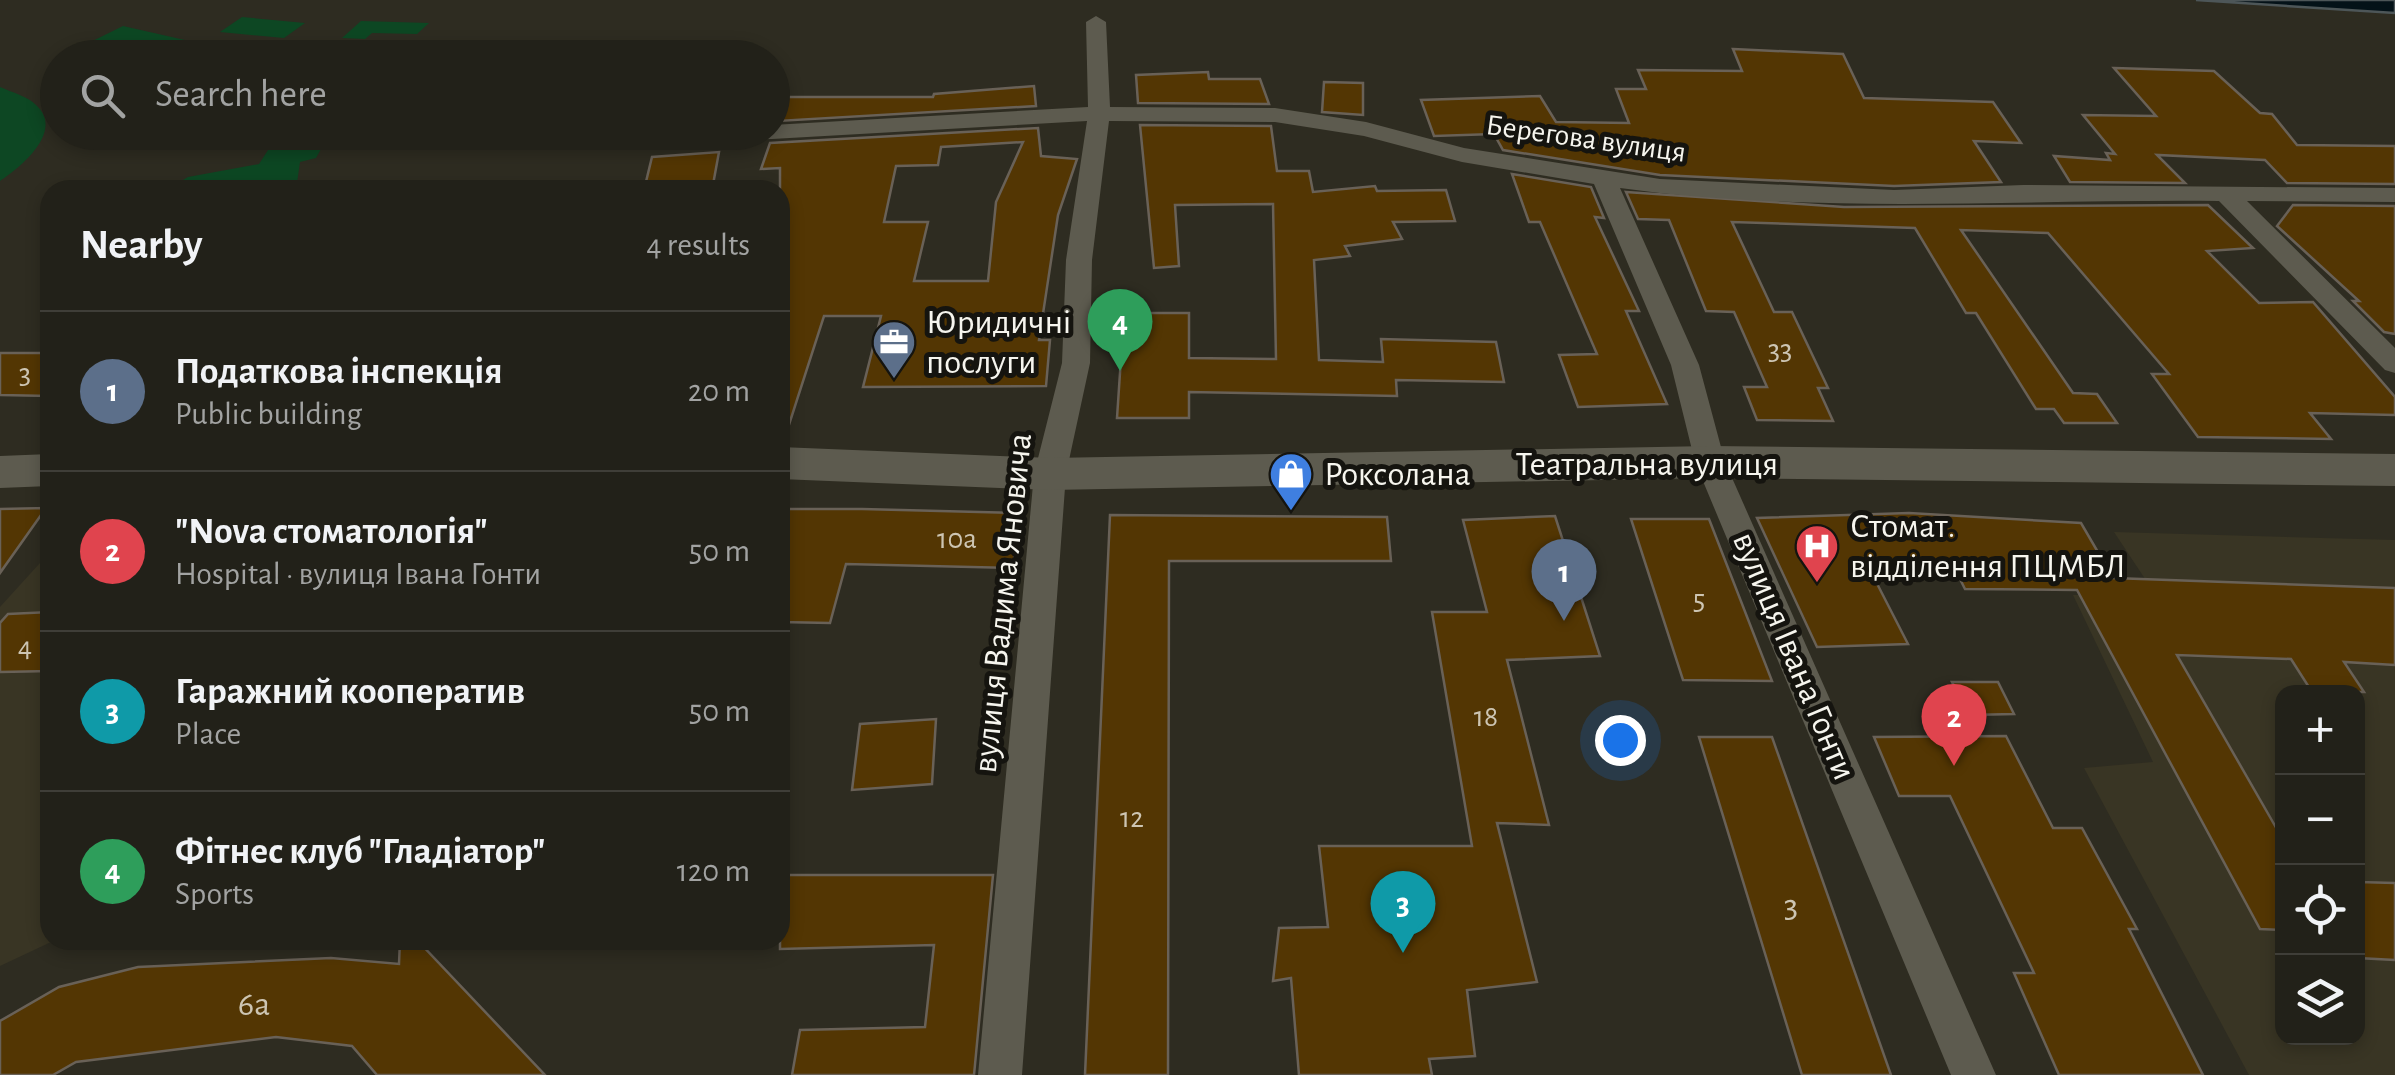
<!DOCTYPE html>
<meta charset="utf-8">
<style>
:root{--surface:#222119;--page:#2e2e26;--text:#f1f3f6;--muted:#a2a3a2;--line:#3f3e38;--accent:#8bbbb9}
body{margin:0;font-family:"Alegreya Sans",sans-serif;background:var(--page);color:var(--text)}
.controls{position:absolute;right:30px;bottom:30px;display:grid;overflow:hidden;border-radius:20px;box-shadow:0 5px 15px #0003}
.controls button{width:90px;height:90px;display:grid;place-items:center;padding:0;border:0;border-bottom:2px solid var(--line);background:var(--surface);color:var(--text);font:50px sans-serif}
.you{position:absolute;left:1620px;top:740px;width:35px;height:35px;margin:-25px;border:8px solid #fff;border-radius:50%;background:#1a73e8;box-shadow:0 0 0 15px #1a73e833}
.badge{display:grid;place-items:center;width:65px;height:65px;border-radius:50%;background:var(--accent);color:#fff;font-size:32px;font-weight:700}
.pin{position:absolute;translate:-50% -82px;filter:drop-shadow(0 2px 5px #0008)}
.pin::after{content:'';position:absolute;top:52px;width:35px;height:30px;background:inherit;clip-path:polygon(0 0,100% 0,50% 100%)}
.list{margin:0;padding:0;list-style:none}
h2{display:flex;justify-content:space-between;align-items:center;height:130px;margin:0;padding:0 40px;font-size:42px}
h2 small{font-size:32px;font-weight:400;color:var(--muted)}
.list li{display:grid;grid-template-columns:65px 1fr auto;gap:30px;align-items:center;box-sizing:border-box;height:160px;padding:0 40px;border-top:2px solid var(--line)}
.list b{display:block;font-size:38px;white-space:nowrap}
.list p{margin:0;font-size:32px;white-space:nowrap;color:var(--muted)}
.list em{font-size:32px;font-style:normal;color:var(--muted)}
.icon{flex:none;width:55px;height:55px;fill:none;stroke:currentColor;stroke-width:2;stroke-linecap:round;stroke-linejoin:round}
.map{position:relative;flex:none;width:2395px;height:1075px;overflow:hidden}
.search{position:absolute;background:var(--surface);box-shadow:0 5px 15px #0003;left:40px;top:40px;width:750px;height:110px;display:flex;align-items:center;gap:25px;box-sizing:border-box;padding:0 35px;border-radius:55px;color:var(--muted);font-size:38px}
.panel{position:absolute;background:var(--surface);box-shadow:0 5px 15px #0003;left:40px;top:180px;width:750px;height:770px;border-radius:30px}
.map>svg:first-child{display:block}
.built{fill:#393524;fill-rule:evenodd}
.green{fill:#0d4723}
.water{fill:#041218;stroke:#4d5658;stroke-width:2.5}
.building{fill:#533603;stroke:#696157;stroke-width:2.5;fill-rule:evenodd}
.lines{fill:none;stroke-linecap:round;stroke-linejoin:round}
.street{fill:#5d5b4f;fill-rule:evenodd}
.secondary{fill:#5d5b4f;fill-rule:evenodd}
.labels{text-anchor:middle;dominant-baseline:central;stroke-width:10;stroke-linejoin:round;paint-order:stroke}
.far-street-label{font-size:30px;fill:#f6f5ee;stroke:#15140f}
.number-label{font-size:30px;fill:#cdc5b3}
.poi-label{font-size:35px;fill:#f6f5ee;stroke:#15140f;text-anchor:start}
.street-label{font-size:35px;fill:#f6f5ee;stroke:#15140f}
.near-number-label{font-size:35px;fill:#cdc5b3}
</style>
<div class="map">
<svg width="2395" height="1075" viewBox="0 0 2395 1075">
<rect width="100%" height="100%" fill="#2e2c21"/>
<g class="built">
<path d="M2114,532L2395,540V1075H2249L2084,768L2153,762L2073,595L2155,594ZM2282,692H2358V1038H2282Z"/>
<path d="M50,552V940H66L51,942L0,966V607Z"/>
</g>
<g class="green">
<path d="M242,17L305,23L284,38L220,32Z"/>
<path d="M361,21L429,23L417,34L372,33L365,39L342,38Z"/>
<path d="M123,26L229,50L216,58H58Z"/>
<path d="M0,87C11,92 27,96 36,105C65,131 21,167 0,181Z"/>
<path d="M146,133V132L255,133L238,148L131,145Z"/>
<path d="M279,133H330L316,158L300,162L296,190H166L188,177L259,164Z"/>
</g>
<path class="water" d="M2196,0H2395V13Z"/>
<g class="building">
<path d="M1733,49L1843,54L1864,98L1993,102L2021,143L1974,141L2001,182L1894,186L1660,175L1503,150L1494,134L1434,136L1421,100L1540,96L1556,122L1629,123L1616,89H1646L1638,70L1742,71Z"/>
<path d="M2114,68L2214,71L2260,113L2272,114L2297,145L2395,146V184L2287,183L2265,160L2157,155L2185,183L2070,182L2054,156L2110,160L2106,153L2115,154L2083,115L2156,116Z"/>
<path d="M1208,72L1209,79H1260L1269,104L1138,103L1136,75Z"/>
<path d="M1324,82L1363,83V115L1322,112Z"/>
<path d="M1034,86L1036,106L778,121L786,97H933L934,94Z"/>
<path d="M1140,125L1271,126L1277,171H1309L1313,192L1375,186L1377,191L1446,190L1455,221L1393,222L1402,239L1345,246L1350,256L1314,260L1319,360L1383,362L1381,339L1496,342L1504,382L1396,380L1397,396L1189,392V418H1117L1124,313H1189V358L1276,359L1273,204L1175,205L1179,266L1154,268Z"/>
<path d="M1038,128L1041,156L1077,159L1058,215L1039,340H1050L1046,386L863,387L881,316H824L786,434H780V168L761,169L770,143ZM1023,142L996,202L988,281H914L928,222H884L896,166L938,165L941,147Z"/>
<path d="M719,152L712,190H644L652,157Z"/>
<path d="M1512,174L1591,187L1604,218L1595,217L1639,311H1626L1667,404L1578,407L1559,355L1597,354L1540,222H1529Z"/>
<path d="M1626,192L1844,207L2208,205L2253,248L2207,251L2259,303L2313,302L2395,397V415L2310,413L2331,439L2198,437L2152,374H2169L2048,233L1961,230L2073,393L2097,394L2117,423H2064L2054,409H2036L1976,313H1966L1915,228L1732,222L1774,312H1792L1828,388H1818L1833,421L1757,420L1744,387H1767L1734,312L1706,311L1669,220L1638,219Z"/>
<path d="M2293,205L2395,206V334L2384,332L2353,301H2359L2277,226Z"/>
<path d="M0,353H50V396L0,395Z"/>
<path d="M46,508L0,573V509Z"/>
<path d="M780,509H862L1020,513L1013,568L846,564L830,623L780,622Z"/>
<path d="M1909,513L2081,523L2113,578L2395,588V665L2344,662L2364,692H2312L2291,659L2177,655L2282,838V930L2260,929L2077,590L1965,589L1953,565L1869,568L1908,644L1817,647L1757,518Z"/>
<path d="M1110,515L1387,517L1391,561H1169L1168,1075H1085Z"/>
<path d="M1555,516L1600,656L1507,660L1549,825L1497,823L1537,982L1467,990L1475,1056L1429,1059L1432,1075H1299L1291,978L1273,981L1279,928L1328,927L1319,846H1472L1432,612H1487L1463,520Z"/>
<path d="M1631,519H1709L1772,681L1683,680Z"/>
<path d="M50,612V671L0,672V623L8,614Z"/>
<path d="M1952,682H1998L2014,714L1969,715Z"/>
<path d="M936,719L932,784L852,790L860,724Z"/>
<path d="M2006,736L2053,828H2082L2137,929H2129L2203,1075H2059L2014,973H2034L1950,796H1899L1874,737Z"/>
<path d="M1699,737H1772L1891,1075H1802Z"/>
<path d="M780,875H993L974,1075H792L800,1030L925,1027L934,945L780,949Z"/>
<path d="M2358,882L2395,883V960L2358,958Z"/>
<path d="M400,940H417L545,1075H377L352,1046L276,1037L76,1062L53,1075H0V1021L59,987L138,967L331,958L399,964Z"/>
</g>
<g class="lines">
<path class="street" d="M1096,16L1106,22L1110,107L1275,108L1366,122L1464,148L1660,179L1894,190L2023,185L2395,188V202L2247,201L2395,348V373L2385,370L2219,201C2020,199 1817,215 1620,188L1699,365L1725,462L1996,1075H1951L1695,462L1671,365L1594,184L1462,162L1364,136L1275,122L1109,121L1092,260L1090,363L1066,474L1022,1075H978L1034,474L1062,363L1066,260L1087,121L772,139L353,147L341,140L353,133L380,132H772V125L1088,107L1086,22Z"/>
<g class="secondary">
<path d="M1710,446L2395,454V486L1710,478L1050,490L780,479V447L1050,458Z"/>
<path d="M50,454V486L0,488V456Z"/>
</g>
</g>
<defs>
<g id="office-pin" transform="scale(2.25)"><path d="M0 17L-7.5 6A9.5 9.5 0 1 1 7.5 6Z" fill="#5c6f8a" stroke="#15140f"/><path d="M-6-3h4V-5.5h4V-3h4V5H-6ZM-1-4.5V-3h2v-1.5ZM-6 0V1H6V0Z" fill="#fff"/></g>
<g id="shop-pin" transform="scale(2.25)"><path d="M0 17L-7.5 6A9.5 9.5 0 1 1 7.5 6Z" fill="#3f7fe0" stroke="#15140f"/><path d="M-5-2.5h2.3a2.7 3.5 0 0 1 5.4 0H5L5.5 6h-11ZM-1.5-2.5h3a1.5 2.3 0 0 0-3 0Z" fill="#fff"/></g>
<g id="hospital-pin" transform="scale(2.25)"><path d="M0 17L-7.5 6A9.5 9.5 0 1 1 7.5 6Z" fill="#e0444e" stroke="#15140f"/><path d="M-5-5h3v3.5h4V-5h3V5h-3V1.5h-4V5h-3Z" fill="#fff"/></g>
</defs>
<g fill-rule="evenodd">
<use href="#office-pin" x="894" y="342"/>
<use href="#shop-pin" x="1291" y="474"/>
<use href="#hospital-pin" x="1817" y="546"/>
</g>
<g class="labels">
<g class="far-street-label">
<text transform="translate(1586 139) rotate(8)">Берегова вулиця</text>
</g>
<g class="number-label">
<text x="1780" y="350">33</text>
<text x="25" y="374">3</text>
<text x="957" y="539">10а</text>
<text x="1699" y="600">5</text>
<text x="25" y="647">4</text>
<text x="1486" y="717">18</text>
<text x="1132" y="818">12</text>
</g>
<g class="poi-label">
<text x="926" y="322">Юридичні<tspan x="926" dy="40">послуги</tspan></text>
<text x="1324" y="474">Роксолана</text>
<text x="1850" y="526">Стомат.<tspan x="1850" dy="40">відділення ПЦМБЛ</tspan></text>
</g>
<g class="street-label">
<text x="1647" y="464">Театральна вулиця</text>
<text transform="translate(1003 603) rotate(-84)">вулиця Вадима Яновича</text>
<text transform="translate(1794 656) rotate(67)">вулиця Івана Гонти</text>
</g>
<g class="near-number-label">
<text x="1791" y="906">3</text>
<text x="254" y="1004">6а</text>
</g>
</g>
</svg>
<div class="controls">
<button>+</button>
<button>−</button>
<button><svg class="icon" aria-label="locate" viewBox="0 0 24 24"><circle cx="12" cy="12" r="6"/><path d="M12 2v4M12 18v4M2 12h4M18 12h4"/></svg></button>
<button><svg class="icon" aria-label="layers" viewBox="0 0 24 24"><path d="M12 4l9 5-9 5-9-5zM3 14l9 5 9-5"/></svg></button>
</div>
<div class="you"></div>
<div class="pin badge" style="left:1564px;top:621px;background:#5c6f8a">1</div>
<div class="pin badge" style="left:1954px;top:766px;background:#e0444e">2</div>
<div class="pin badge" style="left:1403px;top:953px;background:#0f9aa8">3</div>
<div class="pin badge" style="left:1120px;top:371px;background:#2e9e5b">4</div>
<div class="search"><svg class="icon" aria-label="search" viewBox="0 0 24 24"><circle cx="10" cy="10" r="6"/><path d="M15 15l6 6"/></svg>Search here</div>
<section class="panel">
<h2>Nearby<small>4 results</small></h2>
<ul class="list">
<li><span class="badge" style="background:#5c6f8a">1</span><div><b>Податкова інспекція</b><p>Public building</p></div><em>20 m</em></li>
<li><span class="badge" style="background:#e0444e">2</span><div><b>&quot;Nova стоматологія&quot;</b><p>Hospital · вулиця Івана Гонти</p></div><em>50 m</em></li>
<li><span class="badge" style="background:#0f9aa8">3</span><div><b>Гаражний кооператив</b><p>Place</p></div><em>50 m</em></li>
<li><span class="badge" style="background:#2e9e5b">4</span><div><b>Фітнес клуб &quot;Гладіатор&quot;</b><p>Sports</p></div><em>120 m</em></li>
</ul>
</section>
</div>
